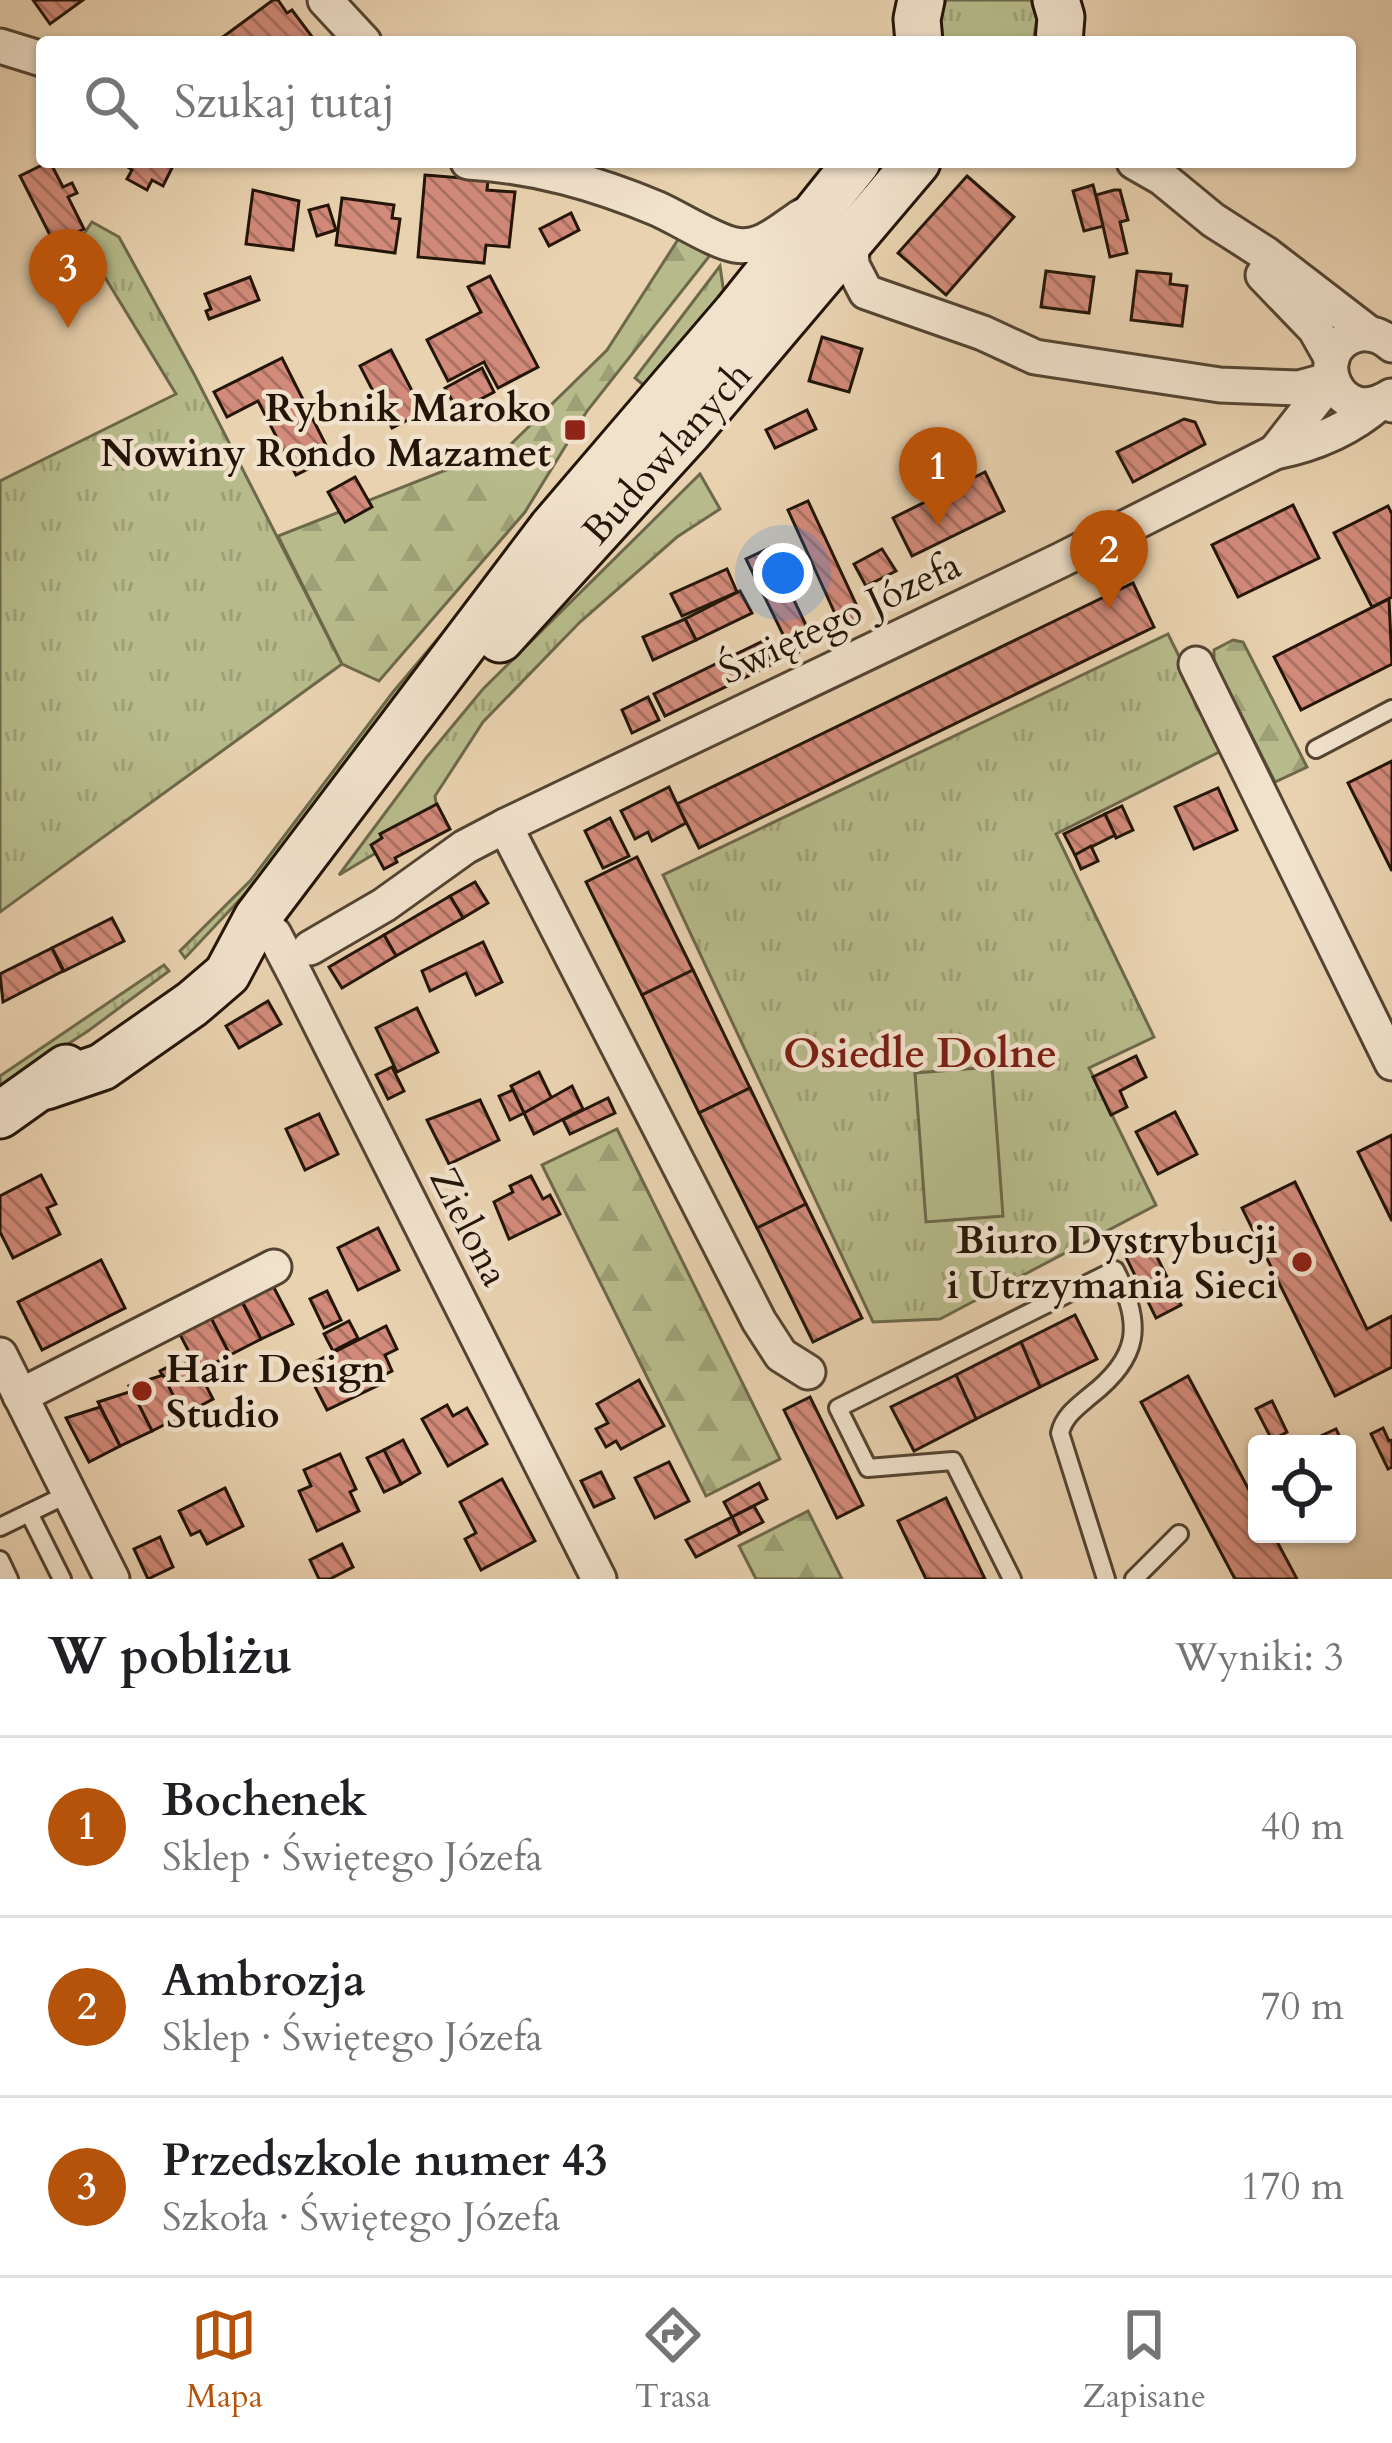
<!DOCTYPE html>
<html lang="pl">
<meta charset="utf-8">
<style>
:root{--surface:#fff;--page:#f6f6f6;--text:#202124;--muted:#757577;--line:#e0e0e0;--accent:#b45309}
body{margin:0;font-family:Cardo,serif;background:var(--page);color:var(--text)}
.controls{position:absolute;right:36px;bottom:36px;display:grid;overflow:hidden;border-radius:12px;box-shadow:0 3px 9px #0004}
.controls button{width:108px;height:108px;display:grid;place-items:center;padding:0;border:0;border-bottom:3px solid var(--line);background:var(--surface);color:var(--text);font:60px sans-serif}
.you{position:absolute;left:783px;top:573px;width:42px;height:42px;margin:-30px;border:9px solid #fff;border-radius:50%;background:#1a73e8;box-shadow:0 0 0 18px #1a73e833}
.badge{display:grid;place-items:center;width:78px;height:78px;border-radius:50%;background:var(--accent);color:#fff;font-size:39px;font-weight:700}
.pin{position:absolute;translate:-50% -99px;filter:drop-shadow(0 3px 6px #0008)}
.pin::after{content:'';position:absolute;top:63px;width:42px;height:36px;background:inherit;clip-path:polygon(0 0,100% 0,50% 100%)}
.list{margin:0;padding:0;list-style:none}
h2{display:flex;justify-content:space-between;align-items:center;height:156px;margin:0;padding:0 48px;font-size:51px}
h2 small{font-size:39px;font-weight:400;color:var(--muted)}
.list li{display:grid;grid-template-columns:78px 1fr auto;gap:36px;align-items:center;box-sizing:border-box;height:180px;padding:0 48px;border-top:3px solid var(--line)}
.list b{display:block;font-size:45px;white-space:nowrap}
.list p{margin:0;font-size:39px;white-space:nowrap;color:var(--muted)}
.list em{font-size:39px;font-style:normal;color:var(--muted)}
.icon{flex:none;width:66px;height:66px;fill:none;stroke:currentColor;stroke-width:2;stroke-linecap:round;stroke-linejoin:round}
.map{position:relative;flex:none;width:1392px;height:1579px;overflow:hidden}
.search{position:absolute;background:var(--surface);box-shadow:0 3px 9px #0004;left:36px;right:36px;top:36px;height:132px;display:flex;align-items:center;gap:30px;box-sizing:border-box;padding:0 42px;border-radius:12px;color:var(--muted);font-size:45px}
.sheet{height:696px;background:var(--surface)}
nav{display:flex;justify-content:space-around;align-items:center;box-sizing:border-box;height:168px;border-top:3px solid var(--line);background:var(--surface);font-size:33px;color:var(--muted)}
nav a{display:grid;justify-items:center;gap:6px}
nav .on{color:var(--accent)}
.map>svg:first-child{display:block}
.grass{fill:url(#grass-tufts);stroke:#6d684a;stroke-width:3}
.forest{fill:url(#forest-firs);stroke:#6d684a;stroke-width:3}
.garden{fill:#b7bb8b;stroke:#6d684a;stroke-width:3}
.building{fill:url(#building-back-hatch);stroke:#231508;stroke-width:3}
.lines{fill:none;stroke-linecap:round;stroke-linejoin:round}
.lane-casing{stroke:#544432;stroke-width:22}
.street-casing{stroke:#544432;stroke-width:39}
.secondary-casing{stroke:#231508;stroke-width:51}
.lane{stroke:#f1e2cc;stroke-width:16}
.street{stroke:#f1e2cc;stroke-width:33}
.secondary{stroke:#f1e2cc;stroke-width:45}
.poi-dot{fill:#8f2418;stroke:#f1e2cc;stroke-width:4.5}
.labels{text-anchor:middle;dominant-baseline:central;stroke-width:9;stroke-linejoin:round;paint-order:stroke}
.poi-label{font-size:39px;font-weight:bold;fill:#231508;stroke:#f1e2cc;text-anchor:end}
.street-label{font-size:39px;fill:#231508;stroke:#f1e2cc}
.neighbourhood-label{font-size:42px;font-weight:bold;fill:#7a1f14;stroke:#f1e2cc}
</style>
<div class="map">
<svg width="1392" height="1579" viewBox="0 0 1392 1579">
<defs>
<pattern id="grass-tufts" width="24" height="20" patternUnits="userSpaceOnUse" patternTransform="scale(3)"><rect width="24" height="20" fill="#b7bb8b"/><path d="M3 7l-1-3M5 7V3M7 7l1-3M15 17l-1-3M17 17v-4M19 17l1-3" fill="none" stroke="#9da076"/></pattern>
<pattern id="forest-firs" width="22" height="20" patternUnits="userSpaceOnUse" patternTransform="scale(3)"><rect width="22" height="20" fill="#b7bb8b"/><path d="M5 1l3.5 6h-7zM16 11l3.5 6h-7z" fill="#9da076"/></pattern>
<pattern id="building-back-hatch" width="6" height="6" patternUnits="userSpaceOnUse" patternTransform="scale(3)"><rect width="6" height="6" fill="#d28a7a"/><path d="M-1 5l2 2M0 0l6 6M5-1l2 2" fill="none" stroke="#aa7062"/></pattern>
</defs>
<rect width="100%" height="100%" fill="#e9d2b0"/>
<filter id="stains"><feTurbulence type="fractalNoise" baseFrequency=".00167" numOctaves="4"/><feColorMatrix values="0 0 0 0 .2 0 0 0 0 .09 0 0 0 0 .02 0 0 0 .5 -.17"/></filter>
<radialGradient id="worn" r=".72"><stop offset=".6" stop-color="#630" stop-opacity="0"/><stop offset="1" stop-color="#630" stop-opacity=".3"/></radialGradient>
<g class="grass">
<path d="M946,0H1031L1037,19L1033,42H941L939,20Z"/>
<path d="M92,222L119,237L194,374L342,664L0,912V481L176,394L81,238Z"/>
<path d="M720,266L725,301L647,388L635,378Z"/>
<path d="M700,474L720,509L677,537L580,622L483,722L435,796L438,816L339,875L426,758L483,689Z"/>
<path d="M521,540L276,861L185,958L180,951L251,880L393,692Z"/>
<path d="M1168,634L1225,749L1056,834L1154,1037L1089,1068L1156,1205L940,1319L873,1322L663,875Z"/>
<path d="M164,965L169,971L88,1031L0,1088V1076Z"/>
</g>
<g class="forest">
<path d="M679,238L711,254L587,411L525,512L379,681L342,664L278,536L510,445L607,350Z"/>
<path d="M1233,640L1243,642L1307,767L1275,782L1214,661V650Z"/>
<path d="M617,1129L780,1459L706,1496L542,1165Z"/>
<path d="M808,1511L842,1579H756L739,1546Z"/>
</g>
<path class="garden" d="M992,1067L1003,1216L926,1222L915,1073Z"/>
<g class="building">
<path d="M33,0H83L50,24Z"/>
<path d="M273,0H278L287,13L292,10L316,42H216Z"/>
<path d="M42,159L50,162L63,187L72,183L77,193L68,197L84,229L54,243L20,176L42,165Z"/>
<path d="M121,162H175L163,186L152,180L147,190L127,179L132,170Z"/>
<path d="M425,175L488,180L487,190L515,192L509,247L486,245L484,263L418,257Z"/>
<path d="M967,176L1014,217L946,295L898,253Z"/>
<path d="M1093,185L1104,226L1084,231L1073,191Z"/>
<path d="M253,190L299,201L293,250L246,244Z"/>
<path d="M1114,190H1120L1128,220L1120,222L1127,253L1110,257L1096,195Z"/>
<path d="M342,198L394,205L392,218L400,219L395,253L336,245Z"/>
<path d="M328,205L336,230L317,236L309,210Z"/>
<path d="M571,213L579,230L549,246L540,229Z"/>
<path d="M1046,271L1094,277L1089,313L1041,307Z"/>
<path d="M1137,271L1171,274L1170,284L1187,286L1182,326L1131,320Z"/>
<path d="M490,276L538,367L498,388L484,362L448,381L427,340L481,312L468,287Z"/>
<path d="M250,277L259,300L209,319L206,311L211,309L205,294Z"/>
<path d="M822,337L862,349L849,392L809,381Z"/>
<path d="M391,350L423,412L392,428L360,366Z"/>
<path d="M282,358L332,457L296,475L258,401L227,417L214,392Z"/>
<path d="M482,368L494,392L458,411L445,388Z"/>
<path d="M807,410L816,429L775,448L766,430Z"/>
<path d="M1184,419L1195,422L1205,444L1133,482L1117,452Z"/>
<path d="M985,472L1004,511L912,556L893,518Z"/>
<path d="M355,477L372,507L345,522L328,492Z"/>
<path d="M808,501L863,619L842,629L788,510Z"/>
<path d="M1293,505L1319,558L1238,597L1212,545Z"/>
<path d="M1388,506L1392,514V597L1372,607L1334,533Z"/>
<path d="M769,548L815,644L793,655L746,559Z"/>
<path d="M882,549L896,571L866,586L854,564Z"/>
<path d="M727,569L737,592L682,616L671,594Z"/>
<path d="M1133,583L1154,627L699,848L677,804Z"/>
<path d="M740,591L752,613L696,640L685,619Z"/>
<path d="M1389,599L1392,664L1301,710L1274,657Z"/>
<path d="M685,619L696,640L653,660L643,637Z"/>
<path d="M763,641L773,664L665,716L654,694Z"/>
<path d="M648,697L659,720L632,733L622,710Z"/>
<path d="M1392,761V871L1348,783Z"/>
<path d="M669,787L686,823L652,841L648,832L635,839L621,811Z"/>
<path d="M1218,788L1237,830L1194,849L1175,807Z"/>
<path d="M437,804L450,829L395,858L397,862L384,869L371,845L382,838L380,834Z"/>
<path d="M1122,806L1133,830L1116,838L1105,814Z"/>
<path d="M1105,814L1115,835L1075,855L1064,834Z"/>
<path d="M610,818L629,856L603,868L585,831Z"/>
<path d="M1091,846L1098,861L1081,869L1075,855Z"/>
<path d="M637,857L693,970L642,995L586,882Z"/>
<path d="M475,882L488,903L463,918L450,896Z"/>
<path d="M450,896L463,918L396,956L384,935Z"/>
<path d="M112,918L124,941L64,971L52,948Z"/>
<path d="M384,935L396,956L342,988L329,967Z"/>
<path d="M483,942L502,982L476,995L466,973L430,991L422,971Z"/>
<path d="M52,948L63,971L3,1002L0,974Z"/>
<path d="M693,970L750,1088L699,1113L642,995Z"/>
<path d="M268,1001L281,1024L239,1048L226,1026Z"/>
<path d="M417,1008L438,1052L397,1072L376,1028Z"/>
<path d="M1136,1056L1146,1077L1120,1091L1127,1107L1111,1115L1093,1077Z"/>
<path d="M392,1067L404,1091L388,1099L376,1075Z"/>
<path d="M539,1072L552,1099L524,1113L511,1086Z"/>
<path d="M572,1086L583,1109L534,1134L524,1113Z"/>
<path d="M750,1088L806,1204L757,1228L699,1113Z"/>
<path d="M513,1090L524,1113L510,1120L499,1096Z"/>
<path d="M608,1098L615,1113L570,1134L563,1120Z"/>
<path d="M480,1100L499,1140L449,1164L427,1120Z"/>
<path d="M1175,1112L1197,1154L1158,1174L1136,1132Z"/>
<path d="M319,1114L338,1154L305,1170L286,1129Z"/>
<path d="M1392,1135V1221L1358,1152Z"/>
<path d="M41,1175L56,1204L47,1208L60,1234L13,1258L0,1232V1196Z"/>
<path d="M531,1176L543,1199L550,1195L560,1214L509,1239L494,1202L513,1192L510,1186Z"/>
<path d="M1295,1182L1367,1329L1392,1316V1367L1335,1396L1242,1208Z"/>
<path d="M806,1204L862,1318L813,1342L757,1228Z"/>
<path d="M378,1228L399,1270L358,1290L338,1248Z"/>
<path d="M1145,1233L1181,1305L1156,1318L1120,1245Z"/>
<path d="M101,1260L125,1308L42,1350L18,1302Z"/>
<path d="M272,1284L293,1324L261,1339L239,1295Z"/>
<path d="M327,1291L341,1320L324,1328L310,1299Z"/>
<path d="M241,1300L261,1339L230,1355L207,1311Z"/>
<path d="M1075,1315L1097,1359L1040,1387L1021,1342Z"/>
<path d="M210,1316L230,1355L199,1371L176,1327Z"/>
<path d="M349,1321L358,1338L333,1351L324,1334Z"/>
<path d="M386,1326L397,1349L385,1355L392,1371L380,1377L383,1383L327,1410L305,1367Z"/>
<path d="M1021,1342L1040,1387L976,1419L956,1375Z"/>
<path d="M193,1360L213,1399L183,1415L160,1371L176,1363L179,1367Z"/>
<path d="M163,1375L183,1415L152,1431L129,1386Z"/>
<path d="M956,1375L976,1419L914,1451L891,1407Z"/>
<path d="M1188,1376L1257,1505V1534H1273L1297,1579H1235L1141,1402Z"/>
<path d="M639,1380L664,1426L621,1449L616,1441L606,1447L596,1429L608,1423L597,1404Z"/>
<path d="M132,1391L152,1431L120,1446L98,1402Z"/>
<path d="M810,1397L863,1505L837,1518L784,1410Z"/>
<path d="M1272,1401L1287,1432L1272,1440L1256,1409Z"/>
<path d="M447,1405L453,1416L467,1408L487,1444L448,1466L422,1419Z"/>
<path d="M100,1407L120,1446L89,1462L66,1418Z"/>
<path d="M1383,1428L1389,1441L1392,1440V1467L1388,1469L1371,1434Z"/>
<path d="M1336,1429L1343,1444H1303Z"/>
<path d="M403,1440L420,1473L401,1484L384,1450Z"/>
<path d="M384,1450L401,1484L384,1492L367,1458Z"/>
<path d="M340,1454L356,1489L350,1492L359,1511L317,1531L299,1491L311,1486L304,1470Z"/>
<path d="M669,1462L689,1501L655,1518L635,1478Z"/>
<path d="M601,1472L614,1498L594,1507L581,1481Z"/>
<path d="M502,1479L535,1541L481,1570L465,1539L476,1533L460,1502Z"/>
<path d="M759,1483L767,1499L732,1517L724,1502Z"/>
<path d="M225,1488L243,1526L207,1544L200,1531L191,1535L179,1511Z"/>
<path d="M946,1498L985,1579H926L898,1521Z"/>
<path d="M754,1506L763,1522L740,1534L732,1517Z"/>
<path d="M732,1517L740,1534L696,1557L686,1540Z"/>
<path d="M160,1537L173,1567L148,1579L134,1549Z"/>
<path d="M342,1544L353,1567L330,1579H319L310,1560Z"/>
</g>
<g class="lines">
<g class="lane-casing">
<g id="lane">
<path d="M1316,749L1392,709"/>
<path d="M29,1513L62,1579"/>
<path d="M0,1527L70,1493"/>
<path d="M0,1560L9,1579"/>
<path d="M1012,1579L953,1461L868,1468L838,1408L1115,1270C1144,1325 1139,1358 1090,1396C1077,1407 1064,1416 1060,1433L1106,1579"/>
<path d="M1134,1579L1179,1534"/>
</g>
</g>
<g class="street-casing">
<g id="street">
<path d="M325,0L364,42"/>
<path d="M0,46L42,59"/>
<path d="M468,162C536,166 596,183 658,209C680,219 714,241 735,245C761,250 782,229 802,216"/>
<path d="M1134,162L1162,178L1213,220L1266,254L1370,334"/>
<path d="M851,241L852,265L866,292L983,333L1035,357L1220,385L1299,388L1332,379"/>
<path d="M1263,275L1315,329L1332,359"/>
<path d="M1391,396C1339,431 1305,351 1356,335C1370,331 1382,336 1392,345"/>
<path d="M1275,452L1332,379"/>
<path d="M1196,664L1392,1063"/>
<path d="M505,826L759,1321L781,1355L808,1372"/>
<path d="M257,918L274,934L297,978L599,1579"/>
<path d="M310,948L384,905L465,847L505,826L1061,560L1275,452C1316,444 1351,429 1382,401L1392,405"/>
<path d="M0,1355L112,1579"/>
<path d="M20,1396L274,1267"/>
</g>
</g>
<g class="secondary-casing">
<g id="secondary">
<path d="M1056,0L1061,17L1059,42"/>
<path d="M919,42L917,19L921,0"/>
<path d="M500,639L690,430L917,162"/>
<path d="M46,1086L102,1067L192,1004L227,974L257,918L552,528L736,313L857,162"/>
<path d="M0,1115L66,1068"/>
</g>
</g>
<use href="#lane" class="lane"/>
<use href="#street" class="street"/>
<use href="#secondary" class="secondary"/>
</g>
<g class="poi-dot">
<rect x="563" y="418" width="24" height="24" rx="6"/>
<circle cx="1302" cy="1262" r="12"/>
<circle cx="142" cy="1391" r="12"/>
</g>
<g class="labels">
<g class="poi-label">
<text x="551" y="408">Rybnik Maroko<tspan x="551" dy="45">Nowiny Rondo Mazamet</tspan></text>
<text x="1278" y="1240">Biuro Dystrybucji<tspan x="1278" dy="45">i Utrzymania Sieci</tspan></text>
<text x="166" y="1369" text-anchor="start">Hair Design<tspan x="166" dy="45">Studio</tspan></text>
</g>
<g class="street-label">
<text transform="translate(667 453) rotate(-48)">Budowlanych</text>
<text transform="translate(840 618) rotate(-25)">Świętego Józefa</text>
<text transform="translate(469 1227) rotate(63)">Zielona</text>
</g>
<g class="neighbourhood-label">
<text x="920" y="1053">Osiedle Dolne</text>
</g>
</g>
<rect width="100%" height="100%" filter="url(#stains)"/>
<rect width="100%" height="100%" fill="url(#worn)"/>
</svg>
<div class="controls">
<button><svg class="icon" aria-label="locate" viewBox="0 0 24 24"><circle cx="12" cy="12" r="6"/><path d="M12 2v4M12 18v4M2 12h4M18 12h4"/></svg></button>
</div>
<div class="you"></div>
<div class="pin badge" style="left:938px;top:526px">1</div>
<div class="pin badge" style="left:1109px;top:609px">2</div>
<div class="pin badge" style="left:68px;top:328px">3</div>
<div class="search"><svg class="icon" aria-label="search" viewBox="0 0 24 24"><circle cx="10" cy="10" r="6"/><path d="M15 15l6 6"/></svg>Szukaj tutaj</div>
</div>
<section class="sheet">
<h2>W pobliżu<small>Wyniki: 3</small></h2>
<ul class="list">
<li><span class="badge">1</span><div><b>Bochenek</b><p>Sklep · Świętego Józefa</p></div><em>40 m</em></li>
<li><span class="badge">2</span><div><b>Ambrozja</b><p>Sklep · Świętego Józefa</p></div><em>70 m</em></li>
<li><span class="badge">3</span><div><b>Przedszkole numer 43</b><p>Szkoła · Świętego Józefa</p></div><em>170 m</em></li>
</ul>
</section>
<nav>
<a class="on"><svg class="icon" aria-label="map" viewBox="0 0 24 24"><path d="M3 6l6-2 6 2 6-2v14l-6 2-6-2-6 2zM9 4v14M15 6v14"/></svg>Mapa</a>
<a><svg class="icon" aria-label="directions" viewBox="0 0 24 24"><path d="M12 3l9 9-9 9-9-9zM9 14v-3h6M13 9l2 2-2 2"/></svg>Trasa</a>
<a><svg class="icon" aria-label="saved" viewBox="0 0 24 24"><path d="M7 4h10v16l-5-4-5 4z"/></svg>Zapisane</a>
</nav>
